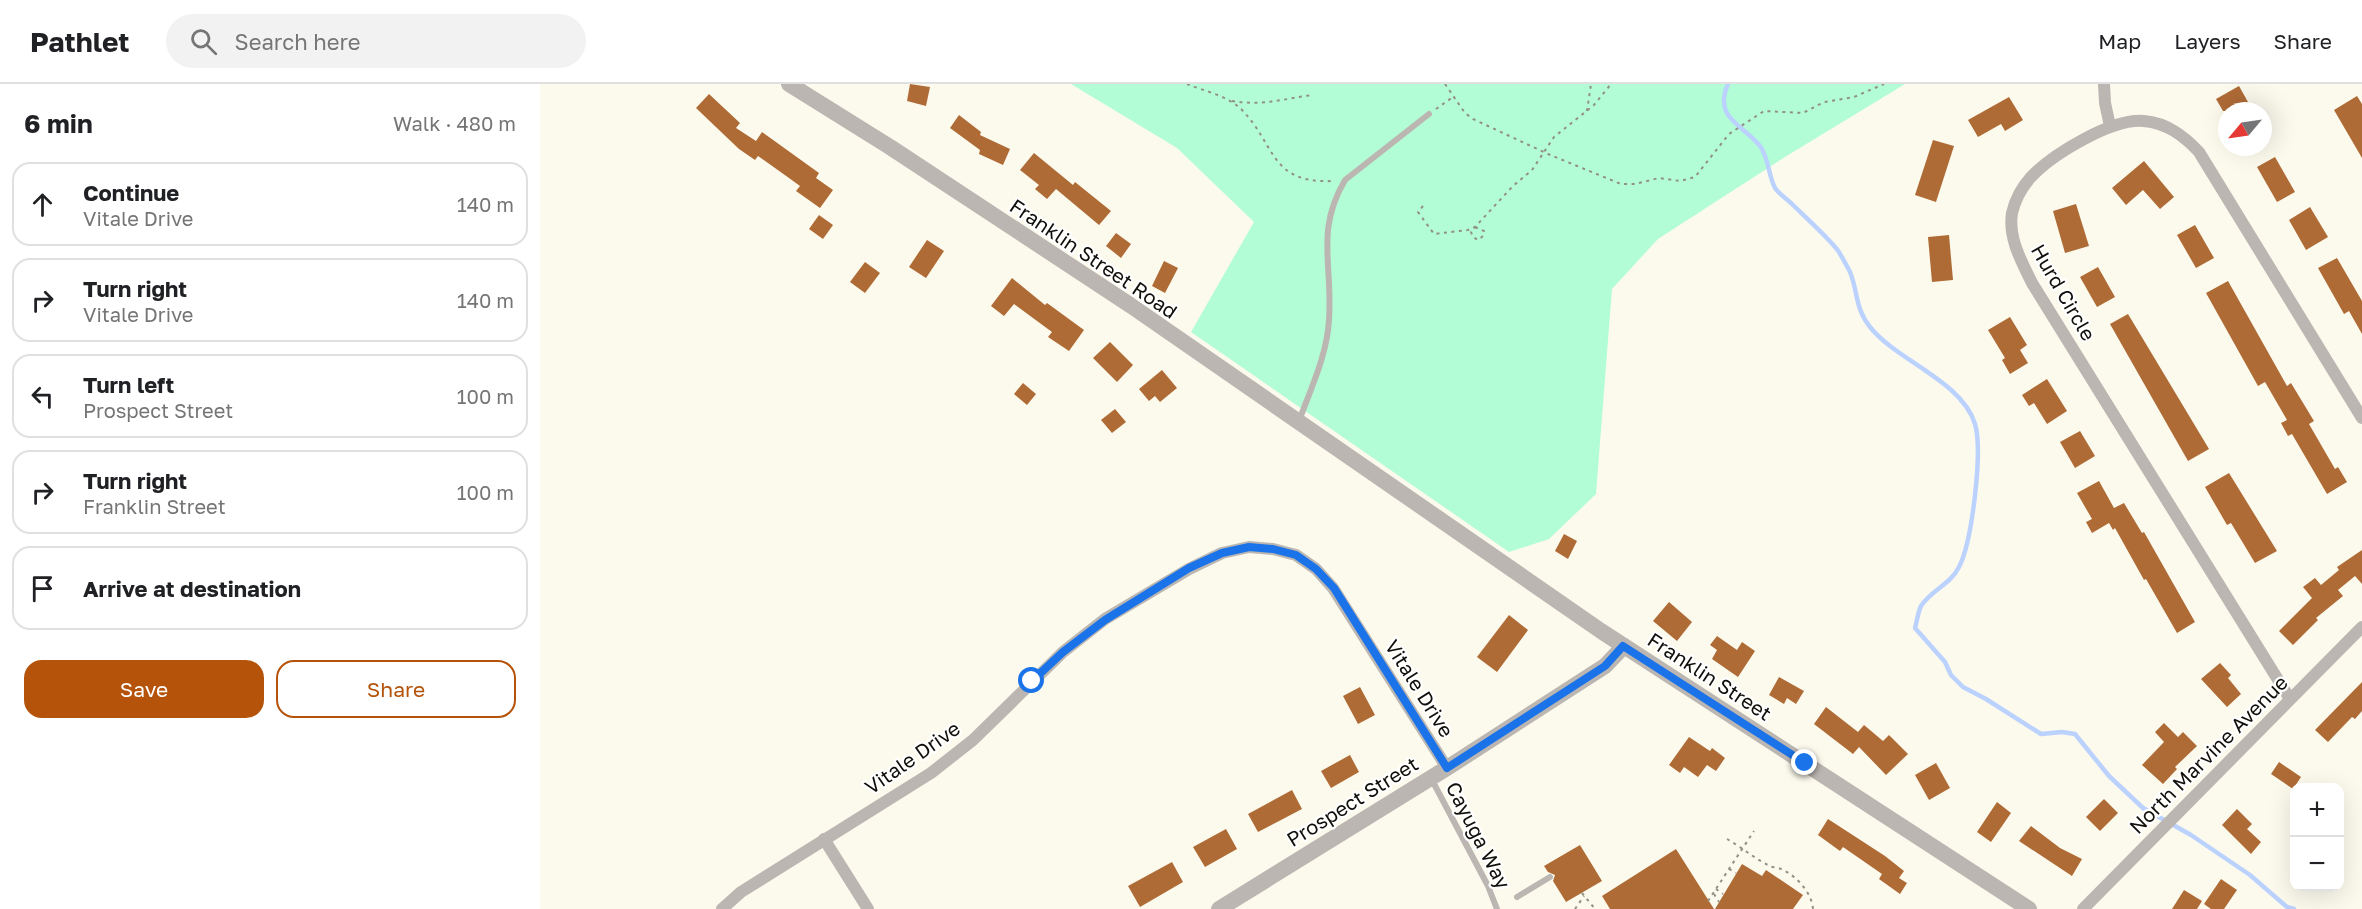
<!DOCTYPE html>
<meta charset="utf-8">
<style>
:root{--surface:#fff;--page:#f2f2f2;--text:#202124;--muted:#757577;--line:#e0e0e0;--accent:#b45309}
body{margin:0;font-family:"Golos Text",sans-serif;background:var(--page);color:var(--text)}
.controls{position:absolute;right:18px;bottom:18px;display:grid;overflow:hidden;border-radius:12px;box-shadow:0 6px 24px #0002}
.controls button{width:54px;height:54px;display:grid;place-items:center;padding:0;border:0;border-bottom:2px solid var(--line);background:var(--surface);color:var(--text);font:30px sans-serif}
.compass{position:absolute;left:1678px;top:18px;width:54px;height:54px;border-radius:50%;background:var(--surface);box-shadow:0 6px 24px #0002;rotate:241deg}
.stop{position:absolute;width:18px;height:18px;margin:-14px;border:4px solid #1a73e8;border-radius:50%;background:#fff}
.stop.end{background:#1a73e8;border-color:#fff;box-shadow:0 2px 6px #0008}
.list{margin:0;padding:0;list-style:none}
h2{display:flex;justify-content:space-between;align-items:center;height:78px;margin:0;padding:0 24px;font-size:26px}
h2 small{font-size:20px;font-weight:400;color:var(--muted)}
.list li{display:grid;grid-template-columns:39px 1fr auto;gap:18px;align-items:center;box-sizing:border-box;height:84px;margin:0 12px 12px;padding:0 12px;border:2px solid var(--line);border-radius:18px}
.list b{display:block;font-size:22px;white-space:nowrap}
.list p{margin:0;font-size:20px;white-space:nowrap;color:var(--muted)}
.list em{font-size:20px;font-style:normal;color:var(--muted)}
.actions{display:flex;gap:12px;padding:18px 24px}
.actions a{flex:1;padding:14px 0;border:2px solid var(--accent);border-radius:18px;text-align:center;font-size:21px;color:var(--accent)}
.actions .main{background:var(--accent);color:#fff}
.icon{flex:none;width:33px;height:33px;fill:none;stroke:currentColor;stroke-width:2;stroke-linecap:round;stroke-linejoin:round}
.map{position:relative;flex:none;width:1822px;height:825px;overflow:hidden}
header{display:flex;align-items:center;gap:36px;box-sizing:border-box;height:84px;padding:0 30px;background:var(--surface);border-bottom:2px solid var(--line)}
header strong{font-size:28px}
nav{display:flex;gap:33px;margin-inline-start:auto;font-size:21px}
.search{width:420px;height:54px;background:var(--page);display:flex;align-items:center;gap:15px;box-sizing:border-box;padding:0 21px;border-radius:33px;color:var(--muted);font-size:22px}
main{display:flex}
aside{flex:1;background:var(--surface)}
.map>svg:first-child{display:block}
.green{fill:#b3fdd6}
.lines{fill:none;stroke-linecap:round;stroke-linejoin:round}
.stream{stroke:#bbd1fe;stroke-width:4.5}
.building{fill:#af6b36}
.path{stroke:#919087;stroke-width:2;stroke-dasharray:3 4.5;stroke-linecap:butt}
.service{stroke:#bcb6b2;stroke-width:6}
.minor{stroke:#bcb6b2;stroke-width:12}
.tertiary{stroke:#bcb6b2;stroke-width:16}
.route{stroke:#1a73e8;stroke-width:8}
.labels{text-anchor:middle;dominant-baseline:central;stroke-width:4.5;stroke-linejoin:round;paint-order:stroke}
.street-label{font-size:20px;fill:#100f0a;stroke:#fff}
</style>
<header>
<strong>Pathlet</strong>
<div class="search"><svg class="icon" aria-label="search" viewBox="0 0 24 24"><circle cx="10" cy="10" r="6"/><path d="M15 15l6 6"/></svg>Search here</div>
<nav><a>Map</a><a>Layers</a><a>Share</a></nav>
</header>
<main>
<aside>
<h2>6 min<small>Walk · 480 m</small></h2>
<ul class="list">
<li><svg class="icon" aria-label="ahead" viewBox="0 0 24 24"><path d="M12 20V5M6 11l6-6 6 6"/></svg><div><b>Continue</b><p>Vitale Drive</p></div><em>140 m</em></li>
<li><svg class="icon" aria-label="right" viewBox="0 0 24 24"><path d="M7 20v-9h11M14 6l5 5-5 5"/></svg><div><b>Turn right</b><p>Vitale Drive</p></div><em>140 m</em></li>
<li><svg class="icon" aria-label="left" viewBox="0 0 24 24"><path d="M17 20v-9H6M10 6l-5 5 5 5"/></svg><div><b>Turn left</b><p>Prospect Street</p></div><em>100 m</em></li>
<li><svg class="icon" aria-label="right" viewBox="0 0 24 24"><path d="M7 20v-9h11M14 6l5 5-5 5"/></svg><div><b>Turn right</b><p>Franklin Street</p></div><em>100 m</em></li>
<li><svg class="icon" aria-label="arrive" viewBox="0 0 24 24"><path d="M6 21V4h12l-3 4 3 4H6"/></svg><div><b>Arrive at destination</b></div></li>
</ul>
<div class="actions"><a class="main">Save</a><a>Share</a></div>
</aside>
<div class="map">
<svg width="1822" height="825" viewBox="0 0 1822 825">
<rect width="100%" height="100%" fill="#fcfaed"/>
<path class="green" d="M531,0H1365L1245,73L1118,155L1072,205L1056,410L1009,455L969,468L651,248L714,138L637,64Z"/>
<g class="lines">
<path class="stream" d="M1188,0C1173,34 1202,40 1220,62C1229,74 1228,91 1235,104C1239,110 1247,115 1252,120C1263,131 1291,156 1299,168C1303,175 1307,182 1310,188C1318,207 1315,225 1330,243C1357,277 1422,297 1435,340C1443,367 1432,458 1419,483C1410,501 1391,506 1381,522C1378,528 1377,537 1375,544L1405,578L1411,591L1423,603L1446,615L1501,650L1522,648L1535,650L1569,692L1603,724L1651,751L1710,791L1747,823L1754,825"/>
</g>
<g class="building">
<path d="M370,0L390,3L386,22L367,17Z"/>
<path d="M1699,2L1713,27H1683L1676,15Z"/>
<path d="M169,10L200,39L196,44L216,57L222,48L279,89L276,94L293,106L280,124L256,107L260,102L249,94L218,72L215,76L199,65L156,24Z"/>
<path d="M1817,12L1822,20V74L1794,26Z"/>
<path d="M1469,13L1483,36L1465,47L1461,40L1438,53L1428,36Z"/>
<path d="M419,31L441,48L440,51L470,65L463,81L439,70L440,66L410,44Z"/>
<path d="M1393,56L1414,62L1396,118L1375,111Z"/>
<path d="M494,69L533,101L535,98L571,127L559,141L516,105L507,115L495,105L499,101L480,86Z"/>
<path d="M1735,73L1755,108L1737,118L1717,83Z"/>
<path d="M1604,77L1634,113L1620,125L1603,106L1586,121L1572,104Z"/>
<path d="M1536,120L1549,162L1525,169L1513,127Z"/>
<path d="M1770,123L1788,153L1766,166L1749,136Z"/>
<path d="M279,131L293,141L283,155L269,145Z"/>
<path d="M1655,141L1674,174L1656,184L1637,151Z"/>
<path d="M576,149L591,160L581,174L566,162Z"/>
<path d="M1409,151L1413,196L1392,198L1388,153Z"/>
<path d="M387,156L404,167L386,194L369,183Z"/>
<path d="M1797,174L1822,217V250L1809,227L1804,230L1778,184Z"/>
<path d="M624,177L638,184L625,209L612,202Z"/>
<path d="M325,178L340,189L325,209L310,198Z"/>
<path d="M1558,183L1575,213L1557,223L1540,193Z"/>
<path d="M472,194L505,221L507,219L544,246L529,267L508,253L512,248L474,220L464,232L451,222Z"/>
<path d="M1688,197L1747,302L1751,299L1774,337L1769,340L1795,385L1798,383L1807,398L1787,410L1752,350L1748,352L1741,339L1747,336L1725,298L1718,302L1666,209Z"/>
<path d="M1588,230L1669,365L1648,377L1570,240Z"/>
<path d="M1470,233L1487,261L1480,266L1488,279L1470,290L1462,276L1465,274L1448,246Z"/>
<path d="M570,258L593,281L577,298L553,274Z"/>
<path d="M622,286L637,304L620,318L615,312L609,317L599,305Z"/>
<path d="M1507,295L1527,327L1507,340L1494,319L1489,322L1482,311Z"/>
<path d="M483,299L496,310L487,321L474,310Z"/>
<path d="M575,325L586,338L572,349L561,336Z"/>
<path d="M1540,347L1555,372L1535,384L1520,358Z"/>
<path d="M1689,389L1737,467L1715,479L1691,439L1687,441L1665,403Z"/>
<path d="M1559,397L1574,424L1584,419L1602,449L1604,448L1655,538L1637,549L1606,495L1604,496L1575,444L1573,446L1569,439L1552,449L1546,438L1552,435L1537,409Z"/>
<path d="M1024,450L1037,457L1028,475L1015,467Z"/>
<path d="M1822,466V500L1815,492L1798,506L1803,512L1776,534L1778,536L1753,561L1739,547L1772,514L1763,503L1775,494L1781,501L1799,486L1797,483Z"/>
<path d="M1129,518L1152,538L1137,557L1113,537Z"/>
<path d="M969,531L988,546L957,588L937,573Z"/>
<path d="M1177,552L1197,566L1202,558L1215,567L1198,593L1172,575L1177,566L1170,561Z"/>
<path d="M1680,579L1691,591L1688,594L1701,610L1687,623L1661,595Z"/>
<path d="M1239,593L1264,607L1256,620L1247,614L1244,620L1229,611Z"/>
<path d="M1822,598V627L1815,635L1812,633L1788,658L1775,646Z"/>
<path d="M820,603L835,631L818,640L803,612Z"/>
<path d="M1286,623L1318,648L1324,641L1343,657L1349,651L1368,670L1346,691L1319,663L1313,670L1274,640Z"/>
<path d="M1624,639L1638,653L1643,648L1657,662L1635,683L1637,685L1623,700L1602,681L1624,658L1615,648Z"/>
<path d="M1149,653L1170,667L1172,664L1185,674L1176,687L1167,681L1158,693L1144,683L1140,689L1129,681Z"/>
<path d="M810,671L819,688L791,704L781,687Z"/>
<path d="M1739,678L1761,693L1753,705L1731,690Z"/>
<path d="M1396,679L1410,704L1389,716L1375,691Z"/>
<path d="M752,706L762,725L718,748L708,730Z"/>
<path d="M1564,715L1578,729L1560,747L1546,733Z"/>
<path d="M1457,718L1471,729L1451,758L1437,748Z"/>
<path d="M1697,725L1712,740L1707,745L1721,758L1711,770L1682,741Z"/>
<path d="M1288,735L1345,772L1364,787L1359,794L1367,799L1360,810L1339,795L1342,790L1303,763L1300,767L1278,751Z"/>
<path d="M1491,742L1520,764L1542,775L1532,792L1479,757Z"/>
<path d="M686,745L697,765L665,783L653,763Z"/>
<path d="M1040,761L1062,797L1026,818L1013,797L1015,791L1008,788L1004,782Z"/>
<path d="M1136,765L1174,825H1070L1062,812Z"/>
<path d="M632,778L643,798L600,823L588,802Z"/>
<path d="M1202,780L1222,792L1226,786L1263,811L1253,825H1175Z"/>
<path d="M1681,795L1697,806L1684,825H1671L1664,820Z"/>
<path d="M1644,806L1662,817L1657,825H1632Z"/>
</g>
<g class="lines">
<g class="path">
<path d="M647,0C664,7 688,12 701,25C736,60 729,100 793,97"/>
<path d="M905,0L925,29L933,35L1008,70L1081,100H1095L1119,94L1140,97L1155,93L1189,50L1224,27L1263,29L1284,18L1314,13L1344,0"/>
<path d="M692,17C721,22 744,15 772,11"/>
<path d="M896,25L913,13"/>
<path d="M1047,27L1051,0"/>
<path d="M883,122L878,128L894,150L928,146L935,143L973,102L992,86L1014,53L1054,21L1071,0"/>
<path d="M935,143L944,147L943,152L938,156L933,153L931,148Z"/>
<path d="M1187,755C1201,763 1214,774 1228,781C1232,784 1237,783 1241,785C1256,791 1272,809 1273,825"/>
<path d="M1189,785L1196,789"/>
<path d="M1176,805L1183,810"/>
<path d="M1042,809L1055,825"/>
<path d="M1174,810L1179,818"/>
<path d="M1168,817L1214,747"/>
<path d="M1035,825L1044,812"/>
</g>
<g class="service">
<path d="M759,337C771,304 787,271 789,236C793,181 775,147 805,96L889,30"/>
<path d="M892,696L948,802L957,825"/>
<path d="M977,813L1010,793"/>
</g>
<g class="minor">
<path d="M1564,0L1565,19L1570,42"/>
<path d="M1750,615L1492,199C1482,178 1468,155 1472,129C1475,116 1482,103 1491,93C1513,70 1572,34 1604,37C1627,39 1644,52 1659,68L1822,334"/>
<path d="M284,755L328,825"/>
<path d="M182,825L201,808L391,689L433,656L523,568L565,535L649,485L682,469L709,463L733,465L756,471L776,485L793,504L907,684"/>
<path d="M1543,825L1822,543"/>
</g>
<g class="tertiary">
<path d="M249,0L350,63L590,221L1061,547L1489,825"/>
<path d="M679,825L907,684L1065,582L1084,562"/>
</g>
</g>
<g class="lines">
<path class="route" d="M492,597L523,568L565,536L649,484L682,469L709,463L733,465L756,471L776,485L794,504L907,684L1065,582L1083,562L1265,679"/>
</g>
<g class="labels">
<g class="street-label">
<text transform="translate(554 174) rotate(34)">Franklin Street Road</text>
<text transform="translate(1524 208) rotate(60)">Hurd Circle</text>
<text transform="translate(1170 592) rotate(33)">Franklin Street</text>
<text transform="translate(880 604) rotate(58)">Vitale Drive</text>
<text transform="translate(1668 670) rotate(-45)">North Marvine Avenue</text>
<text transform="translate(372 673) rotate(-35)">Vitale Drive</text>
<text transform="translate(812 717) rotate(-32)">Prospect Street</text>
<text transform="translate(939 751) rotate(63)">Cayuga Way</text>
</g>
</g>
</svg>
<div class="controls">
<button>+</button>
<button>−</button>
</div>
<svg class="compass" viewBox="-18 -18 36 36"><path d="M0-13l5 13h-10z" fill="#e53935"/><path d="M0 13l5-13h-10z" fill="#757577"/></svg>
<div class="stop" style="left:492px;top:597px"></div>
<div class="stop end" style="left:1265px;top:679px"></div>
</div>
</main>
